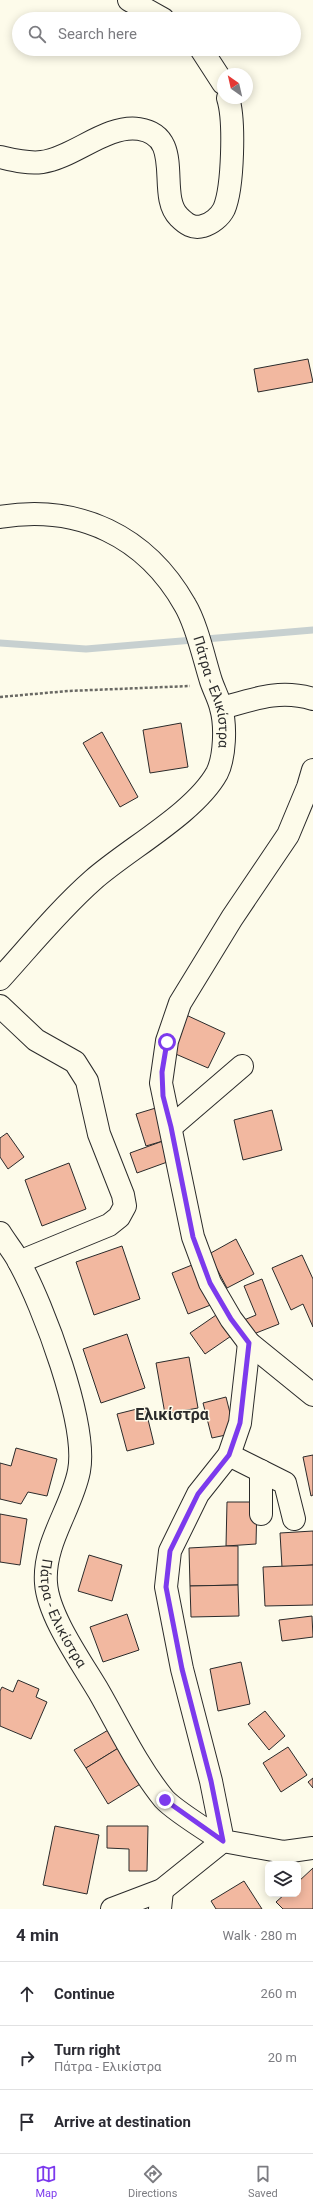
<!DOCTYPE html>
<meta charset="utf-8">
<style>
:root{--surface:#fff;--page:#f2f2f3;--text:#2b2b33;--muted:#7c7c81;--line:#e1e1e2;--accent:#7c3aed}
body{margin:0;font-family:Roboto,sans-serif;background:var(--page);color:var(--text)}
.controls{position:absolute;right:12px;bottom:12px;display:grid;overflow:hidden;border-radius:8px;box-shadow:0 2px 10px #0003}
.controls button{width:36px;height:36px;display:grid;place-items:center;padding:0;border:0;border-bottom:1px solid var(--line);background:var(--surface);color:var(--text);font:20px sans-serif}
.compass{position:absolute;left:217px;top:68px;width:36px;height:36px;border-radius:50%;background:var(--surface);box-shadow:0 2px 10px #0003;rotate:326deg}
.stop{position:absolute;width:12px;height:12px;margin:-9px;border:3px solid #7c3aed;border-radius:50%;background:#fff}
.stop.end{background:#7c3aed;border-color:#fff;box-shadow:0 1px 4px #0008}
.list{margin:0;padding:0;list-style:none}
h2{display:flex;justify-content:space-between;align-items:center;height:52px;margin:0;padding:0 16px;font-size:17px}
h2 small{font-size:13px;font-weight:400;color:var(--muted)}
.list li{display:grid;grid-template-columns:26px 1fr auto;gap:12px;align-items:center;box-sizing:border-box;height:64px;padding:0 16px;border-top:1px solid var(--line)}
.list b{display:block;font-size:15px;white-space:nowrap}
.list p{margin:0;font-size:13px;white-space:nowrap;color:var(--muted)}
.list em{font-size:13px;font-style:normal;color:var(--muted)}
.icon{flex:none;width:22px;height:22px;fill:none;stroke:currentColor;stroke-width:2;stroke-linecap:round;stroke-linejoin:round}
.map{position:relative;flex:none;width:313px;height:1909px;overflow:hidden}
.search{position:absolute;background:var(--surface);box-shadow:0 2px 10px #0003;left:12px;right:12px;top:12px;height:44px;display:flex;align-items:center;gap:10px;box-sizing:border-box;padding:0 14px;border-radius:22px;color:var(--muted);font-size:15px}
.sheet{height:244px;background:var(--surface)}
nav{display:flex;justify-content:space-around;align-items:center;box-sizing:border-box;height:56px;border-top:1px solid var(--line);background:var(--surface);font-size:11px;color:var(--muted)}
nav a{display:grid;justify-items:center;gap:2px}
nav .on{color:var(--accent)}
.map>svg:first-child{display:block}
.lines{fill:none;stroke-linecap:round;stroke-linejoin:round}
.stream{stroke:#c7d0d0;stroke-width:7}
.building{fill:#f2b8a0;stroke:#2b2b2b}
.minor-casing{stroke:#2b2b2b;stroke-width:24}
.major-casing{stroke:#2b2b2b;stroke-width:24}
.path{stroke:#6a6964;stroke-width:2.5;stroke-dasharray:3 2;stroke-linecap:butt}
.minor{stroke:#fdfbea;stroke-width:22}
.major{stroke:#fdfbea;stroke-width:22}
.route{stroke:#7c3aed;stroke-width:5}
.labels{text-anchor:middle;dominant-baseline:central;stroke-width:3;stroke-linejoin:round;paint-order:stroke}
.street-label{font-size:14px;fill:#2b2b2b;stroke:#fdfbea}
.quarter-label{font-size:16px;font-weight:bold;fill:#2b2b2b;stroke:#fdfbea}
</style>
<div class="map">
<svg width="313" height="1909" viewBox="0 0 313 1909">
<rect width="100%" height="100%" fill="#fdfbea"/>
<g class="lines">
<path class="stream" d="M0,643L86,649L313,630"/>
</g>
<g class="building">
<path d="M308,359L313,382L258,392L254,369Z"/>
<path d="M181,723L188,767L150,773L143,730Z"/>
<path d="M102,732L138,797L120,807L83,743Z"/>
<path d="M184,1014L225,1033L208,1068L171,1052Z"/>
<path d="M159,1107L163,1141L146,1146L136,1114Z"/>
<path d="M272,1110L282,1150L243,1160L234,1120Z"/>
<path d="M7,1133L24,1157L8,1169L0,1157V1138Z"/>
<path d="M163,1141L170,1161L137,1173L130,1153Z"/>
<path d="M69,1163L86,1209L42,1226L25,1180Z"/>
<path d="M236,1239L254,1274L227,1288L209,1254Z"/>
<path d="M122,1246L140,1299L94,1315L76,1262Z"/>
<path d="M302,1255L313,1279V1327L303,1304L291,1310L272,1268Z"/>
<path d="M197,1263L213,1304L188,1314L172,1273Z"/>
<path d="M262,1279L279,1324L251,1335L244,1320L256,1315L244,1286Z"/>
<path d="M219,1313L234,1334L205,1354L190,1333Z"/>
<path d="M127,1334L145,1388L101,1403L83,1349Z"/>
<path d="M189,1357L198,1408L165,1414L156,1363Z"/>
<path d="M226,1397L235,1433L212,1438L203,1403Z"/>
<path d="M145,1407L154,1444L127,1451L117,1414Z"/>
<path d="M16,1448L57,1459L47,1496L28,1492L21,1504L0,1499V1463L11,1466Z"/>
<path d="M313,1455V1495L311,1496L303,1457Z"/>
<path d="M227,1502H257L256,1544L226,1546Z"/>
<path d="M0,1514L27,1519L20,1565L0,1562Z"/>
<path d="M313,1531V1565L282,1567L280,1533Z"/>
<path d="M226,1546H238V1585L190,1586L189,1548Z"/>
<path d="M89,1555L122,1565L112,1601L78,1591Z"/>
<path d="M313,1565V1605L265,1606L263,1567Z"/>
<path d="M238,1585L239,1616L191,1617L190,1586Z"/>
<path d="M127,1614L139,1650L103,1662L90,1627Z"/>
<path d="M312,1616L313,1637L282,1641L279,1620Z"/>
<path d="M241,1662L250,1704L218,1711L210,1669Z"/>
<path d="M18,1680L39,1689L36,1697L47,1702L31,1739L0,1726V1691L2,1687L13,1692Z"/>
<path d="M265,1711L285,1736L269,1750L248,1724Z"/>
<path d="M110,1729L120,1747L86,1768L74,1750Z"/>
<path d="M120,1747L142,1783L108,1804L86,1768Z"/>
<path d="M288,1747L307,1775L281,1792L263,1763Z"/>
<path d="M313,1778V1788L308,1782Z"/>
<path d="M55,1826L99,1835L87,1894L43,1885Z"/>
<path d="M107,1826H148L147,1871H129V1849L107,1848Z"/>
<path d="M313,1868V1909H283L276,1902L285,1894H298V1882Z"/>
<path d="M244,1881L262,1909H216L211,1901Z"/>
</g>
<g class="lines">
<g class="minor-casing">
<g id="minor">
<path d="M129,0L163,19"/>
<path d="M201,49L223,83"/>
<path d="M0,157C13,160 28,164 42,162C73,158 107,124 139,129C186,136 156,195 179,217C186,224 193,229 203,226C211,224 220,217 224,209C233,188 235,120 228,98"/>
<path d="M222,708C254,699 280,689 313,699"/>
<path d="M313,770L308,787L288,835L232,918L180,1003L167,1041L161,1083L193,1237L210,1283L231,1319L249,1343L313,1395"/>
<path d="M0,1006L36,1040L75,1062L87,1081L99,1134L123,1195L125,1206L119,1217L109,1225L19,1262"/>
<path d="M171,1127L242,1066"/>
<path d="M249,1343L240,1423L229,1455L198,1494L170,1551L166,1587L182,1669L211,1781L223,1841L284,1852L313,1848"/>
<path d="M229,1455L285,1483L294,1519"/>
<path d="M261,1514V1471"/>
<path d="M160,1909L162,1890"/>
</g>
</g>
<g class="major-casing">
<g id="major">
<path id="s1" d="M0,517C79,504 146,536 185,605C197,625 204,659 211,681C214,690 219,699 221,708C226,725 225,757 217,773C195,813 128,849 93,880C59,910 30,946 0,979"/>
<path id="s2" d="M0,1233C6,1243 14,1252 19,1262C43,1305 88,1424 79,1471C72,1508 43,1543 46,1583C48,1616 82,1663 99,1692C119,1727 138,1767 164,1799C175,1811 208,1831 223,1841L162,1890L112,1909"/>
</g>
</g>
<path class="path" d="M0,697L68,691L190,686"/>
<use href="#minor" class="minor"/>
<use href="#major" class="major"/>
</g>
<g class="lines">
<path class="route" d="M165,1800L223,1841L211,1781L182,1669L166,1587L170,1551L198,1494L229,1455L240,1423L249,1343L231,1319L210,1283L193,1237L171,1127L163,1096L162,1072L167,1042"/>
</g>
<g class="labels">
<g class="street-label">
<text stroke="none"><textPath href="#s1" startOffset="311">Πάτρα - Ελικίστρα</textPath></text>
<text stroke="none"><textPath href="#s2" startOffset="406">Πάτρα - Ελικίστρα</textPath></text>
</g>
<g class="quarter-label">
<text x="172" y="1414">Ελικίστρα</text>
</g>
</g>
</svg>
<div class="controls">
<button><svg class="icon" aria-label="layers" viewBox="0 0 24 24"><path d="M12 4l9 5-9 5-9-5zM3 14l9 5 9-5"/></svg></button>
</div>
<svg class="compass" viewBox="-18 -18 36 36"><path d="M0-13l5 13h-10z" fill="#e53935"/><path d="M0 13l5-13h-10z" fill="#7c7c81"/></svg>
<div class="stop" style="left:167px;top:1042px"></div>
<div class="stop end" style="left:165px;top:1800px"></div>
<div class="search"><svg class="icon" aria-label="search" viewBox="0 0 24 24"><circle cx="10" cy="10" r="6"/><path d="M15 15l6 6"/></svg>Search here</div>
</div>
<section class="sheet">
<h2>4 min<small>Walk · 280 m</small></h2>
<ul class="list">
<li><svg class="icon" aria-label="ahead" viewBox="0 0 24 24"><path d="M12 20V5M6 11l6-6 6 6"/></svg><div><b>Continue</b></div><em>260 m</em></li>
<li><svg class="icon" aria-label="right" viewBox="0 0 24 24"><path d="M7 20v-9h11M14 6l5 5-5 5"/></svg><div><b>Turn right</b><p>Πάτρα - Ελικίστρα</p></div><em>20 m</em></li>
<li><svg class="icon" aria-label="arrive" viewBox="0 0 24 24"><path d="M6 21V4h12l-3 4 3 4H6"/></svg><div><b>Arrive at destination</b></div></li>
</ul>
</section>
<nav>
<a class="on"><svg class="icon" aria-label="map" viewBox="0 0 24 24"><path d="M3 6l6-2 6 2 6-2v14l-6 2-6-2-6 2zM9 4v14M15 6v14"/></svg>Map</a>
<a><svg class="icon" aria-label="directions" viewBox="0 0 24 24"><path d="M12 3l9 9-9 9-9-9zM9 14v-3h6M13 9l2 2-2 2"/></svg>Directions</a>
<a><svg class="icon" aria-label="saved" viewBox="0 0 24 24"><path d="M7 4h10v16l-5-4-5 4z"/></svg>Saved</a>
</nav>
